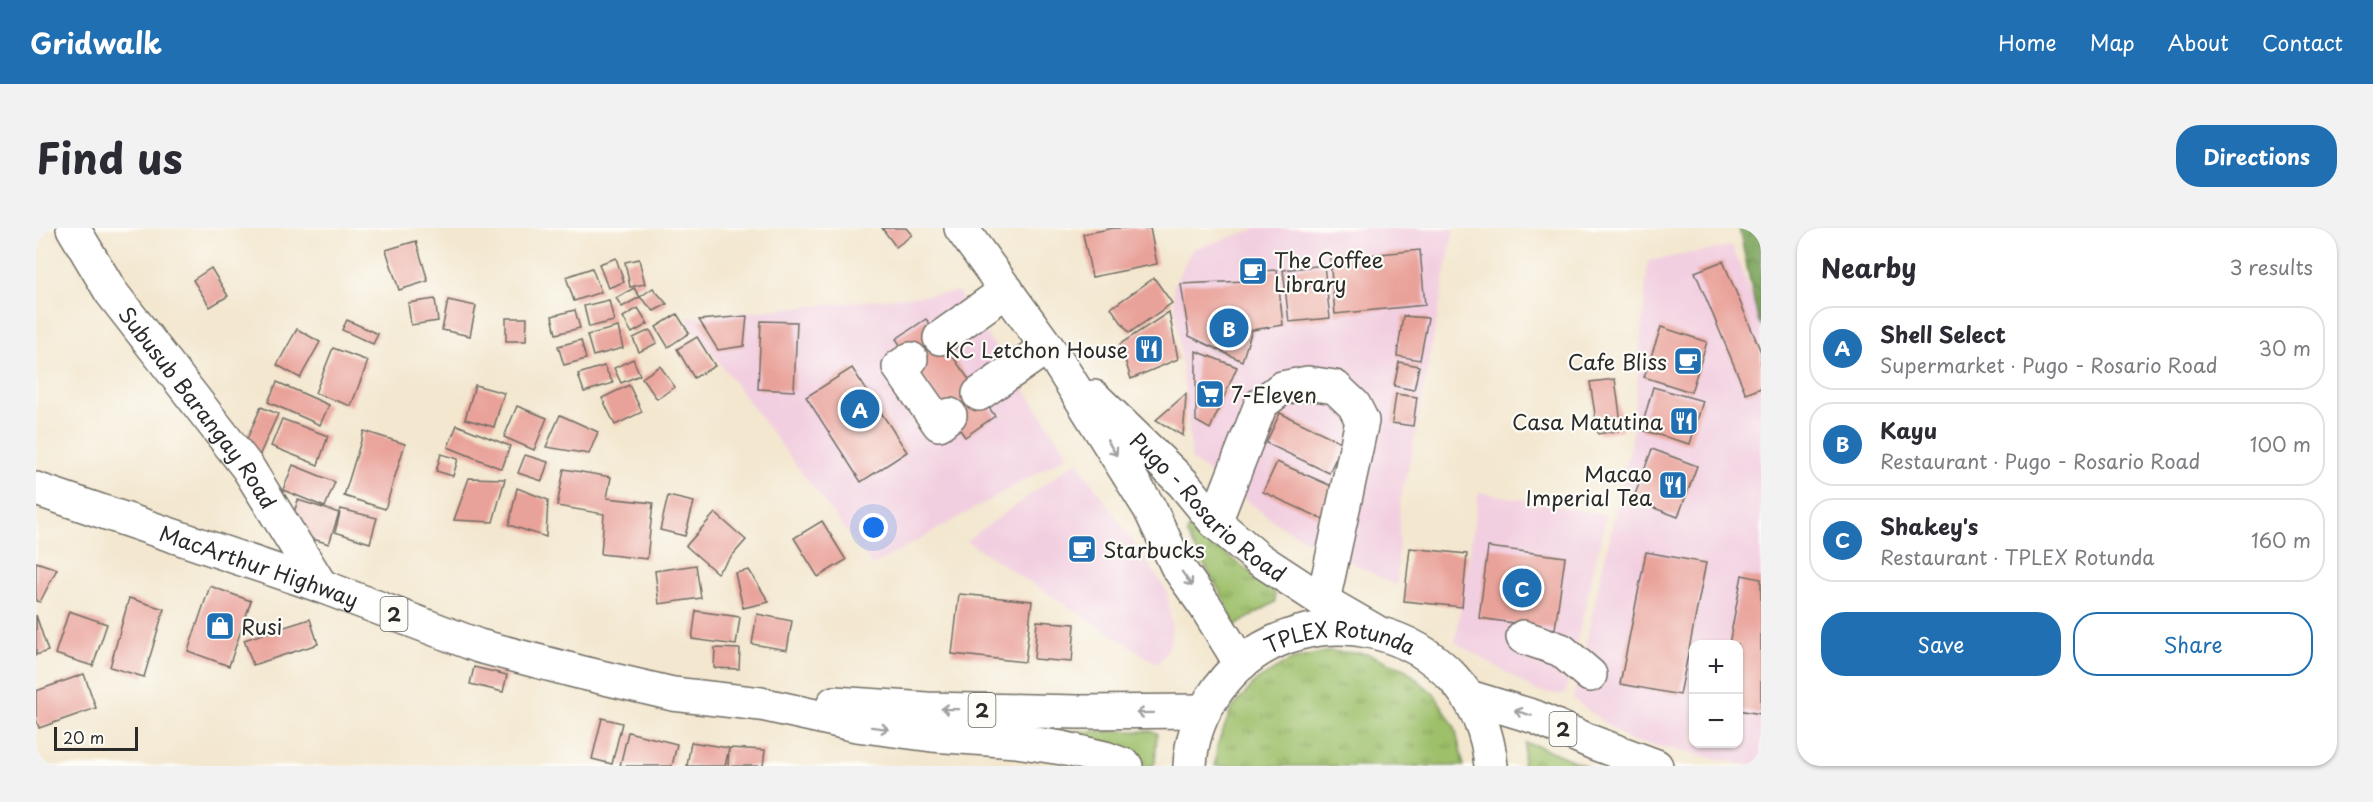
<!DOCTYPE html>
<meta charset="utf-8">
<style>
:root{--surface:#fff;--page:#f2f2f3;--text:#2b2b33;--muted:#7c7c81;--line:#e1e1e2;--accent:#1f6fb2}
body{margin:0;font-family:"Playpen Sans",sans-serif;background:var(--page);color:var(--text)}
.controls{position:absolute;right:18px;bottom:18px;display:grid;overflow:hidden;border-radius:12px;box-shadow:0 2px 4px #0004}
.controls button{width:54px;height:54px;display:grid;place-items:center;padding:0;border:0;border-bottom:2px solid var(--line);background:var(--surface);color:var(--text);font:30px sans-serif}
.scale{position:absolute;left:18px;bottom:15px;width:84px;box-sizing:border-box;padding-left:6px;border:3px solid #2b2b2b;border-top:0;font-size:16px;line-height:21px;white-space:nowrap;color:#2b2b2b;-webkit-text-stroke:4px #fdfcf7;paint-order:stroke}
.you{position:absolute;left:838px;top:300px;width:21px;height:21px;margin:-15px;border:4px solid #fff;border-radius:50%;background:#1a73e8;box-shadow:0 0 0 9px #1a73e833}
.badge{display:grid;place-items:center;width:39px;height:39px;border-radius:50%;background:var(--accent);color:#fff;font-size:20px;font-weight:700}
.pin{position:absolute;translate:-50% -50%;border:3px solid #fff;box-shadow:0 2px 6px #0006}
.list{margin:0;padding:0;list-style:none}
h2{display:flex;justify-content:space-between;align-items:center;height:78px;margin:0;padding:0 24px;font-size:26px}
h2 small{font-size:20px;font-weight:400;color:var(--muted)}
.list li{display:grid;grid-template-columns:39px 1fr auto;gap:18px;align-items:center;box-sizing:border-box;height:84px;margin:0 12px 12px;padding:0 12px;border:2px solid var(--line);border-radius:24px}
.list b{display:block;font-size:22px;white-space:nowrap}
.list p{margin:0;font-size:20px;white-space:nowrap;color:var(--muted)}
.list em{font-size:20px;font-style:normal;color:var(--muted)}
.actions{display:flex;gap:12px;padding:18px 24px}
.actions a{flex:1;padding:14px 0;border:2px solid var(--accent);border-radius:24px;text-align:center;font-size:21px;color:var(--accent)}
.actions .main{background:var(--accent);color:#fff}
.map{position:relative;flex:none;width:1725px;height:538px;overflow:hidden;border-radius:24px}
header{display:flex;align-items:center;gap:36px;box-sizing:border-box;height:84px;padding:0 30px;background:var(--accent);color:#fff}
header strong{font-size:28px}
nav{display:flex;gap:33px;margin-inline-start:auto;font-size:21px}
.intro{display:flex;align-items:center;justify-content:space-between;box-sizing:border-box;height:144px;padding:0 36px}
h1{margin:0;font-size:42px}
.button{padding:15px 27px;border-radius:24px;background:var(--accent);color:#fff;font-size:21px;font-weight:700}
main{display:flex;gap:36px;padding:0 36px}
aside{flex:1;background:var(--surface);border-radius:24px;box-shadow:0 2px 4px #0004}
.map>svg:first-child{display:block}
.built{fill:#f2cfe0;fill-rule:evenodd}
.grass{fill:url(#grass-tufts);stroke:#64764a;stroke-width:1.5}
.forest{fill:url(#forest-crowns);stroke:#546844;stroke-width:1.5}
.building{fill:#e9a29a}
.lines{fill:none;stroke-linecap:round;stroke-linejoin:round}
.minor-casing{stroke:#716d64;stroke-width:36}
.major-casing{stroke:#716d64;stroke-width:36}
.highway-casing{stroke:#716d64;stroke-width:36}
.minor{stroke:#fff;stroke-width:33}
.major{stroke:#fff;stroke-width:33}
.highway{stroke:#fff;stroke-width:33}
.oneway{stroke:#a0a0a0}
.labels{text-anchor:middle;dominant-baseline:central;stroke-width:4.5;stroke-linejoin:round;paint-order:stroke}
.shield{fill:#fdfcf7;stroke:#6a6a68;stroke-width:1.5}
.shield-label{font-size:20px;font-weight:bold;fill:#2b2b2b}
.poi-label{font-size:21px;fill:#2b2b2b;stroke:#fdfcf7;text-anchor:start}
.street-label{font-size:21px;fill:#2b2b2b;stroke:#fdfcf7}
</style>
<header>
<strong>Gridwalk</strong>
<nav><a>Home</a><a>Map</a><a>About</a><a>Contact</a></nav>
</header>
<div class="intro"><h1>Find us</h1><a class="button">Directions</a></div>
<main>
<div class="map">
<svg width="1725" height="538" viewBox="0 0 1725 538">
<defs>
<pattern id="grass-tufts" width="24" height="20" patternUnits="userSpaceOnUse" patternTransform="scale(1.5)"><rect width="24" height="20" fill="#9ec06a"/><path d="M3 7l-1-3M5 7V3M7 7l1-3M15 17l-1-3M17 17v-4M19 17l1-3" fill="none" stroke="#819c57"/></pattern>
<pattern id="forest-crowns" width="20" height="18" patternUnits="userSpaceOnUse" patternTransform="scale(1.5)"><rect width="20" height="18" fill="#7ea65e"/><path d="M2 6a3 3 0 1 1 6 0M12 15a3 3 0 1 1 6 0" fill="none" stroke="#67874e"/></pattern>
</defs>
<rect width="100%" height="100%" fill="#fdfcf7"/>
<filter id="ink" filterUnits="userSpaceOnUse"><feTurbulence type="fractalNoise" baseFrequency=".0167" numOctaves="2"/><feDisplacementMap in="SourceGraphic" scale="12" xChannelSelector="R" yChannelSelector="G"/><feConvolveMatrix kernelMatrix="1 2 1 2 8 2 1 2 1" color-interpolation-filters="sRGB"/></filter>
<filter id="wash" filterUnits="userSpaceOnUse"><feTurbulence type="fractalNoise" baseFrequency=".008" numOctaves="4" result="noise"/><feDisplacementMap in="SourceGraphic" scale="24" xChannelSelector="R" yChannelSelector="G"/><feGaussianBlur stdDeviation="1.35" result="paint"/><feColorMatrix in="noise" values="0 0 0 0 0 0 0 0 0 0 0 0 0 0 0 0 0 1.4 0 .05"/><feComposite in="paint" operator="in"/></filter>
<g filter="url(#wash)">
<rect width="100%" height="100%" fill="#f3e7cf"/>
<g class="built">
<path d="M1224,0H1418L1376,224L1364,273L1361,358L1246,299L1156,232L1137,59L1156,21Z"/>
<path d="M1696,18L1725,91V538H1716L1592,512L1537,471L1596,211L1612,33ZM1658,416H1702V516H1658Z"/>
<path d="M922,64L1033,227L836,338L650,90Z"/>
<path d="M1041,233L1131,363L1136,399L1133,419L1122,436L930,313Z"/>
<path d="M1443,264L1570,287L1529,467L1501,463L1419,414Z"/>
</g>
<g class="grass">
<path d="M1152,301L1158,302L1239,363V374L1199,398L1186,367L1151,307Z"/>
<path d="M1293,423L1332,426L1369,441L1399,467L1419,500L1428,538H1179L1181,518L1195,482L1221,452L1255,432Z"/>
<path d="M1027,503H1115L1121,505L1119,535L1116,538H1107L1029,510Z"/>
<path d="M1489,515L1503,518L1550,538H1486Z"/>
</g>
<path class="forest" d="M1703,0H1725V97L1722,92Z"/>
<g id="blocks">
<g class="building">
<path d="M846,0H870L876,7L860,19Z"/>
<path d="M1078,0H1114L1121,36L1056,49L1047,6Z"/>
<path d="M380,13L392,53L363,62L350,22Z"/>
<path d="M1384,22L1389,77L1299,86L1294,31Z"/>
<path d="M580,30L588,54L572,60L563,36Z"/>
<path d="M603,31L609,56L594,59L589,34Z"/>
<path d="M1687,33L1725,124V160L1710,166L1659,44Z"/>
<path d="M1288,37L1294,90L1253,94L1247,42Z"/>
<path d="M175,40L192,68L174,79L157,52Z"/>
<path d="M556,40L565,64L538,73L530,49Z"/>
<path d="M1241,42L1247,97L1216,102L1206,133L1153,108L1145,56L1209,53V44Z"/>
<path d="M1118,50L1136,75L1093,105L1075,80Z"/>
<path d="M598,60L604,69L586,79L580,70Z"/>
<path d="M617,60L631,76L618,83L604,69Z"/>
<path d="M399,71L402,93L375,97L372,75Z"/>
<path d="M412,72L440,78L434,108L406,102Z"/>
<path d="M573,72L578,93L553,99L548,78Z"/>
<path d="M602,80L612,96L596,105L587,89Z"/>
<path d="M539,82L544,100L520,106L516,88Z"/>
<path d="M1133,84L1142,131L1095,151L1084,116Z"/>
<path d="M641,86L653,105L632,119L620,99Z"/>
<path d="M711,88L708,118L682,122L663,92Z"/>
<path d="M1367,88L1392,90L1384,132L1361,128Z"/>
<path d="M470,90H491L490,113H470Z"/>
<path d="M890,91L959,188L929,209L860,111Z"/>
<path d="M311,92L342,106L337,116L306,102Z"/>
<path d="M725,93L761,94L758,163L722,161Z"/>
<path d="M582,99L587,120L557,128L551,107Z"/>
<path d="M1625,99L1671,114L1655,164L1608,149Z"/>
<path d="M261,101L284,114L264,150L241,137Z"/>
<path d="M614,102L621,115L603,124L597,110Z"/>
<path d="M661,109L679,138L658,150L641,121Z"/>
<path d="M545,112L550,131L528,137L522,118Z"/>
<path d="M297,120L332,133L315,178L279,165Z"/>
<path d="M1160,123L1201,139L1174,201L1160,193Z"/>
<path d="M597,131L604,147L585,155L578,140Z"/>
<path d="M1363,134L1383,138L1378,162L1358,158Z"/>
<path d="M568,138L577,155L548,164L542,146Z"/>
<path d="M624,138L639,159L621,171L606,150Z"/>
<path d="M816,140L871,224L825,254L770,169Z"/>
<path d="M1579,151L1586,202L1562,206L1554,154Z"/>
<path d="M241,154L293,177L284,197L232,174Z"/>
<path d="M439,157L468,165L458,199L429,191Z"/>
<path d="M593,157L606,184L579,197L566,170Z"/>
<path d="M1617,159L1667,173L1654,216L1605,202Z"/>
<path d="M1150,166L1149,184L1147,208L1120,192Z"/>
<path d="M1360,166L1381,169L1377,198L1356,195Z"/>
<path d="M481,178L511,190L498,222L468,209Z"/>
<path d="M225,179L242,186L219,237L206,222Z"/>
<path d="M1244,185L1307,215L1293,245L1230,215Z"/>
<path d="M524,187L562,204L553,226L510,219Z"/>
<path d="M246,191L292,208L282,237L235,218Z"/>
<path d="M421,197L474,218L466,241L412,219Z"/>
<path d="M328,203L369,216L349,281L308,268Z"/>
<path d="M1616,221L1661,238L1642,289L1597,272Z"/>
<path d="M405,226L422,231L417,248L400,243Z"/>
<path d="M489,227L512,234L506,253L482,245Z"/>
<path d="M1241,234L1300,260L1287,291L1227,264Z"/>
<path d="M257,237L299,254L289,279L247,262Z"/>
<path d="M528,241L575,249L571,270L617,275L611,331L565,326L568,286L521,278Z"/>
<path d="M433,250L469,251L457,294L418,292Z"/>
<path d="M481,260L512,272L510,309L473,297Z"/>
<path d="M632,268L658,274L649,308L624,302Z"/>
<path d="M262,272L303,285L293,316L252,303Z"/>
<path d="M305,281L341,290L334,315L299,304Z"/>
<path d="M679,285L710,312L681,345L650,318Z"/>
<path d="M786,293L810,332L782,349L758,310Z"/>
<path d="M1452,319L1529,329L1519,401L1443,390Z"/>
<path d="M1374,320L1431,326L1426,379L1368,373Z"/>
<path d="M1610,324L1670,335L1644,467L1584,456Z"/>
<path d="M0,334L21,341L4,374L0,373Z"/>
<path d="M660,337L665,370L623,376L619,343Z"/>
<path d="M713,342L733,374L707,380L699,345Z"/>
<path d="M1706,347L1725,351V486L1702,482V416H1693Z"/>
<path d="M174,358L215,373L193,438L152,423Z"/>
<path d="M923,366L996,373L989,434L916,426Z"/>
<path d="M93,370L128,381L108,449L74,439Z"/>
<path d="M33,383L71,396L57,438L19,426Z"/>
<path d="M660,383L704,389L700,417L656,411Z"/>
<path d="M721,386L756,393L751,422L716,416Z"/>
<path d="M0,387L12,423L0,427Z"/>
<path d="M274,391L282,416L217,437L208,412Z"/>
<path d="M1001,393L1039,396L1036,434L998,431Z"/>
<path d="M679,420L704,421L703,441L678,440Z"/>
<path d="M438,439L471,447L467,464L434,456Z"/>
<path d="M48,446L60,480L3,500L0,491V463Z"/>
<path d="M566,490L586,495L576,536L556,531Z"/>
<path d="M592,504L641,516L636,538H584Z"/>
<path d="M655,514L693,520L729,522L727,538H692L693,520L689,538H651Z"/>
</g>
</g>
</g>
<g filter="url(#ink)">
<use href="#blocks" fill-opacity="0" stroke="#716d64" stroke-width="1.5"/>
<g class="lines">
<g class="minor-casing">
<g id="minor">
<path id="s1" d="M37,0L75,64L212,240L285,358"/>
<path d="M904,110L971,62"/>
<path d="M875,131L863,139L903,196L914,187"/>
<path d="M943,166L1011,119"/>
<path d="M1179,294L1225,176L1246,160L1272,155L1299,159L1318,177L1326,193L1287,373"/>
<path d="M1487,409L1525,422L1554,447"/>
</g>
</g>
<g class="major-casing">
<g id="major">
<path d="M925,0L1022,134L1114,281L1141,338L1170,379L1205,436"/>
<path id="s2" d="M1058,169L1147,255L1179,294L1223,331L1287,373L1339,403"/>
</g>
</g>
<g class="highway-casing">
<g id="highway">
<path id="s3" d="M0,261L285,358L443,418L543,444L637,466L725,476L820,497L896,507L980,513L1026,520L1069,530L1090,538"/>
<path d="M1433,469L1499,489L1558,515L1620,538"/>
<path d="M798,475L891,481L1043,484L1168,483"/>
<path id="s4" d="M1154,538C1155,514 1163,490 1176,470C1253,348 1443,395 1455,538"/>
</g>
</g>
<use href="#minor" class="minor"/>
<use href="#major" class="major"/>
<use href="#highway" class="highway"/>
</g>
<defs><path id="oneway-shaft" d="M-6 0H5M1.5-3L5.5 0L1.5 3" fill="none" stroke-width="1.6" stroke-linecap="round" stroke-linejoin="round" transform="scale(1.5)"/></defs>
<g class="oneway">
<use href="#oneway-shaft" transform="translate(1076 220) rotate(58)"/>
<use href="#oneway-shaft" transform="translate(1151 351) rotate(55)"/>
<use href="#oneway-shaft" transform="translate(914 481) rotate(-179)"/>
<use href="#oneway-shaft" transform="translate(1109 485) rotate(179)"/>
<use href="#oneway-shaft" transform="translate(1487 485) rotate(-163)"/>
<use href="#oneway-shaft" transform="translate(844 500) rotate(7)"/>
</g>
</g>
<defs>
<g id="cafe-square" transform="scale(1.5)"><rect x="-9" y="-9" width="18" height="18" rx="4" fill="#1f6fb2" stroke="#fdfcf7"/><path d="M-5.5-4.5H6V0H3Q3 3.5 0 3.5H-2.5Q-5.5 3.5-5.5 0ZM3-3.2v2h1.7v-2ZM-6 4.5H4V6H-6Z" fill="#fff"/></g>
<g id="restaurant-square" transform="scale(1.5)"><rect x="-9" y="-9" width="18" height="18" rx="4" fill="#1f6fb2" stroke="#fdfcf7"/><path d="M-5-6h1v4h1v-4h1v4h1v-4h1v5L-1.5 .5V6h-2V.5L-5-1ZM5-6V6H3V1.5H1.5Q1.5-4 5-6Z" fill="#fff"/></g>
<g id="supermarket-square" transform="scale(1.5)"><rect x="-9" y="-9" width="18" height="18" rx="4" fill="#1f6fb2" stroke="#fdfcf7"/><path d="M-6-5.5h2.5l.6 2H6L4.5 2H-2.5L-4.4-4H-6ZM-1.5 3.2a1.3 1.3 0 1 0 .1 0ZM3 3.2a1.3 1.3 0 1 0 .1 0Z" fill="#fff"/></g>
<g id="shop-square" transform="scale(1.5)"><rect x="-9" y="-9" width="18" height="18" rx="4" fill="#1f6fb2" stroke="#fdfcf7"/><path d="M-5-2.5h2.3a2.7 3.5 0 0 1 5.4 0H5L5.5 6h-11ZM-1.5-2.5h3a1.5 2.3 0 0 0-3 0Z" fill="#fff"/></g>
</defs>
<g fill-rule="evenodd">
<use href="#cafe-square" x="1217" y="43"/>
<use href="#restaurant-square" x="1113" y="121"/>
<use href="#cafe-square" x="1652" y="133"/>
<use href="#supermarket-square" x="1174" y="166"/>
<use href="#restaurant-square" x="1648" y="193"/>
<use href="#restaurant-square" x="1637" y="257"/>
<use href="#cafe-square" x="1046" y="321"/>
<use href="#shop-square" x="184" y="398"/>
</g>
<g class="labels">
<g class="shield">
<rect x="344.5" y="369" width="27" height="34" rx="4.5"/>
<rect x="932.5" y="465" width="27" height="34" rx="4.5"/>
<rect x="1513.5" y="484" width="27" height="34" rx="4.5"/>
</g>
<g class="shield-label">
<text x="358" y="386">2</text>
<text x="946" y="482">2</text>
<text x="1527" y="501">2</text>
</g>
<g class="poi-label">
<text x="1238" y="31">The Coffee<tspan x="1238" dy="24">Library</tspan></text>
<text x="1092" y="121" text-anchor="end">KC Letchon House</text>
<text x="1631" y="133" text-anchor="end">Cafe Bliss</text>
<text x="1195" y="166">7-Eleven</text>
<text x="1627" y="193" text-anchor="end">Casa Matutina</text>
<text x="1616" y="245" text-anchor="end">Macao<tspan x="1616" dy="24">Imperial Tea</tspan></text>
<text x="1067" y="321">Starbucks</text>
<text x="205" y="398">Rusi</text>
</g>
<g class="street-label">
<text stroke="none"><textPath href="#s1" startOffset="219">Subusub Barangay Road</textPath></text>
<text stroke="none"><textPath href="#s2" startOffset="159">Pugo - Rosario Road</textPath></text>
<text stroke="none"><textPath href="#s3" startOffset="236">MacArthur Highway</textPath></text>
<text stroke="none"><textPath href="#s4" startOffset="225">TPLEX Rotunda</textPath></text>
</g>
</g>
</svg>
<div class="controls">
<button>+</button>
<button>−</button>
</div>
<div class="scale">20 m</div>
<div class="you"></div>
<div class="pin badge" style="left:824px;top:181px">A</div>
<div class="pin badge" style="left:1193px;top:100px">B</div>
<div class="pin badge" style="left:1486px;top:360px">C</div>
</div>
<aside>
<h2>Nearby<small>3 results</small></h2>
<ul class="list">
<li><span class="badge">A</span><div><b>Shell Select</b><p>Supermarket · Pugo - Rosario Road</p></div><em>30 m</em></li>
<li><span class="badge">B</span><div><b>Kayu</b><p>Restaurant · Pugo - Rosario Road</p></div><em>100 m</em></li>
<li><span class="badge">C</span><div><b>Shakey's</b><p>Restaurant · TPLEX Rotunda</p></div><em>160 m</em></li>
</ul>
<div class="actions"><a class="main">Save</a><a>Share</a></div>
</aside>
</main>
